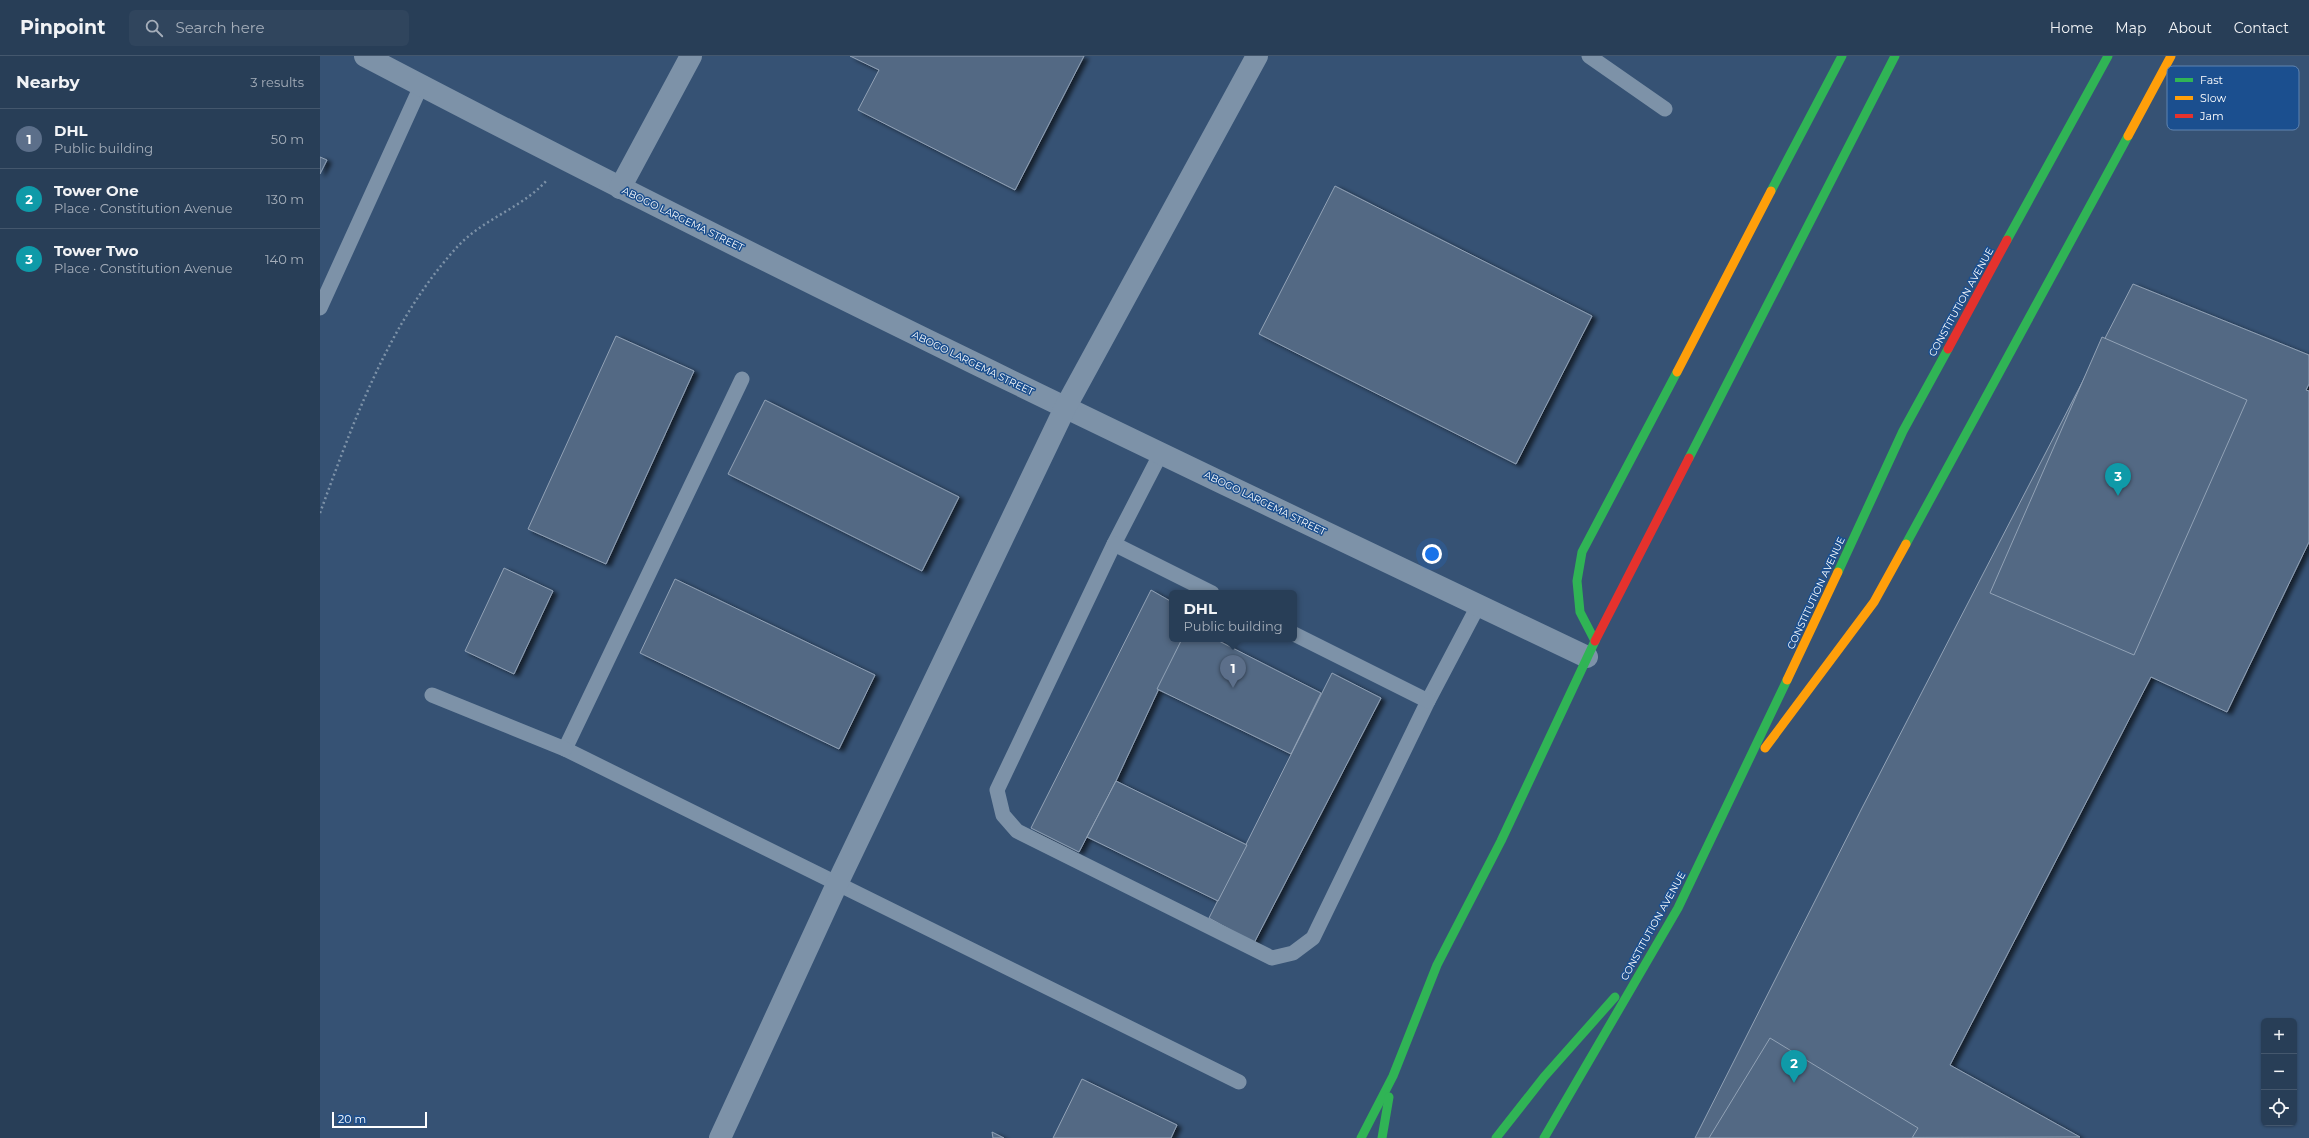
<!DOCTYPE html>
<meta charset="utf-8">
<style>
:root{--surface:#283e57;--page:#30455d;--text:#f1f3f6;--muted:#a5aeba;--line:#44576d;--accent:#ea580c}
body{margin:0;font-family:Montserrat,sans-serif;background:var(--page);color:var(--text)}
.controls{position:absolute;right:12px;bottom:12px;display:grid;overflow:hidden;border-radius:6px;box-shadow:0 1px 3px #0004}
.controls button{width:36px;height:36px;display:grid;place-items:center;padding:0;border:0;border-bottom:1px solid var(--line);background:var(--surface);color:var(--text);font:20px sans-serif}
.scale{position:absolute;left:12px;bottom:10px;width:95px;box-sizing:border-box;padding-left:4px;border:2px solid #fff;border-top:0;font-size:11px;line-height:14px;white-space:nowrap;color:#fff;-webkit-text-stroke:3px #1b4f8f;paint-order:stroke}
.you{position:absolute;left:1112px;top:498px;width:14px;height:14px;margin:-10px;border:3px solid #fff;border-radius:50%;background:#1a73e8;box-shadow:0 0 0 6px #1a73e833}
.badge{display:grid;place-items:center;width:26px;height:26px;border-radius:50%;background:var(--accent);color:#fff;font-size:13px;font-weight:700}
.pin{position:absolute;translate:-50% -33px;filter:drop-shadow(0 1px 2px #0008)}
.pin::after{content:'';position:absolute;top:21px;width:14px;height:12px;background:inherit;clip-path:polygon(0 0,100% 0,50% 100%)}
.popup{position:absolute;left:849px;top:534px;width:128px;height:52px;box-sizing:border-box;display:grid;place-content:center;border-radius:6px;background:var(--surface);filter:drop-shadow(0 1px 3px #0005);font-size:13px;white-space:nowrap;color:var(--muted)}
.popup b{font-size:15px;color:var(--text)}
.popup::after{content:'';position:absolute;left:50%;top:100%;margin-left:-8px;border:8px solid transparent;border-top-color:var(--surface)}
.list{margin:0;padding:0;list-style:none}
h2{display:flex;justify-content:space-between;align-items:center;height:52px;margin:0;padding:0 16px;font-size:17px}
h2 small{font-size:13px;font-weight:400;color:var(--muted)}
.list li{display:grid;grid-template-columns:26px 1fr auto;gap:12px;align-items:center;box-sizing:border-box;height:60px;padding:0 16px;border-top:1px solid var(--line)}
.list b{display:block;font-size:15px;white-space:nowrap}
.list p{margin:0;font-size:13px;white-space:nowrap;color:var(--muted)}
.list em{font-size:13px;font-style:normal;color:var(--muted)}
.icon{flex:none;width:22px;height:22px;fill:none;stroke:currentColor;stroke-width:2;stroke-linecap:round;stroke-linejoin:round}
.map{position:relative;flex:none;width:1989px;height:1082px;overflow:hidden}
header{display:flex;align-items:center;gap:24px;box-sizing:border-box;height:56px;padding:0 20px;background:var(--surface);border-bottom:1px solid var(--line)}
header strong{font-size:19px}
nav{display:flex;gap:22px;margin-inline-start:auto;font-size:14px}
.search{width:280px;height:36px;background:var(--page);display:flex;align-items:center;gap:10px;box-sizing:border-box;padding:0 14px;border-radius:6px;color:var(--muted);font-size:15px}
main{display:flex}
aside{flex:1;background:var(--surface)}
.map>svg:first-child{display:block}
.building{fill:#526984;stroke:#92a2b6;filter:url(#shadow)}
.lines{fill:none;stroke-linecap:round;stroke-linejoin:round}
.path{stroke:#7d92a8;stroke-width:2.5;stroke-dasharray:2 3;stroke-linecap:butt}
.lane{stroke:#7d92a8;stroke-width:15}
.street{stroke:#7d92a8;stroke-width:22}
.fast{stroke:#30b455;stroke-width:9}
.slow{stroke:#ff9f0a;stroke-width:9}
.jam{stroke:#e5322d;stroke-width:9}
.labels{text-anchor:middle;dominant-baseline:central;stroke-width:3;stroke-linejoin:round;paint-order:stroke}
.street-label{font-size:10px;fill:#fff;stroke:#1b4f8f}
.key{fill:#1b4f8f;stroke:#5f84b1;stroke-width:1}
.key-label{font-size:11px;fill:#fff}
</style>
<header>
<strong>Pinpoint</strong>
<div class="search"><svg class="icon" aria-label="search" viewBox="0 0 24 24"><circle cx="10" cy="10" r="6"/><path d="M15 15l6 6"/></svg>Search here</div>
<nav><a>Home</a><a>Map</a><a>About</a><a>Contact</a></nav>
</header>
<main>
<aside>
<h2>Nearby<small>3 results</small></h2>
<ul class="list">
<li><span class="badge" style="background:#5c6f8a">1</span><div><b>DHL</b><p>Public building</p></div><em>50 m</em></li>
<li><span class="badge" style="background:#0f9aa8">2</span><div><b>Tower One</b><p>Place · Constitution Avenue</p></div><em>130 m</em></li>
<li><span class="badge" style="background:#0f9aa8">3</span><div><b>Tower Two</b><p>Place · Constitution Avenue</p></div><em>140 m</em></li>
</ul>
</aside>
<div class="map">
<svg width="1989" height="1082" viewBox="0 0 1989 1082">
<defs>
<filter id="shadow"><feDropShadow dx="4.5" dy="2.5" stdDeviation="2" flood-color="#0009"/></filter>
</defs>
<rect width="100%" height="100%" fill="#365274"/>
<g class="building">
<path d="M530,0H764L695,134L538,54L559,14Z"/>
<path d="M0,101L7,104L0,118Z"/>
<path d="M1015,130L1272,260L1196,408L939,278Z"/>
<path d="M1813,228L1989,299V328L1986,334L1989,335V486L1907,656L1831,621L1630,1009L1760,1081L1375,1082L1542,752Z"/>
<path d="M296,280L374,315L286,508L208,473Z"/>
<path d="M1782,281L1927,344L1814,599L1670,537Z"/>
<path d="M445,344L639,441L602,515L408,418Z"/>
<path d="M184,512L233,535L194,618L145,595Z"/>
<path d="M355,523L555,619L519,693L320,597Z"/>
<path d="M831,534L852,546V583H862L796,725L759,796L711,772Z"/>
<path d="M862,583H895L1001,637L971,698L837,633Z"/>
<path d="M1012,617L1061,642L934,887L889,862Z"/>
<path d="M796,725L927,789L898,845L767,781Z"/>
<path d="M1450,982L1598,1072L1592,1082H1389Z"/>
<path d="M762,1023L857,1069L851,1082H733Z"/>
<path d="M672,1076L684,1082H673Z"/>
</g>
<g class="lines">
<path class="path" d="M0,457C34,364 70,263 139,189C165,162 202,152 227,124"/>
<g class="lane">
<path d="M1269,0L1345,53"/>
<path d="M0,252L101,30"/>
<path d="M422,323L245,693L919,1026"/>
<path d="M841,397L794,488L677,734L683,759L697,775L952,902L973,897L993,882L1108,645L1158,550"/>
<path d="M794,488L892,537"/>
<path d="M974,578L1108,645"/>
<path d="M112,639L245,693"/>
</g>
<g class="street">
<path d="M45,0C447,211 857,406 1267,601"/>
<path d="M300,132L371,0"/>
<path d="M400,1082L517,828L745,352L937,0"/>
</g>
<g class="fast">
<path d="M1451,135L1522,0"/>
<path d="M1687,184L1788,0"/>
<path d="M1369,402L1575,0"/>
<path d="M1586,488L1808,80"/>
<path d="M1518,516L1583,375L1628,293"/>
<path d="M1275,585L1260,556L1257,525L1262,496L1357,316"/>
<path d="M1041,1082L1073,1020L1117,909L1181,785L1275,585"/>
<path d="M1062,1082L1069,1041"/>
<path d="M1176,1082L1224,1021L1295,941"/>
<path d="M1224,1082L1358,852L1467,624"/>
</g>
<g class="slow">
<path d="M1808,80L1851,0"/>
<path d="M1357,316L1451,135"/>
<path d="M1467,624L1518,516"/>
<path d="M1445,692L1554,546L1586,488"/>
</g>
<g class="jam">
<path d="M1628,293L1687,184"/>
<path d="M1275,585L1369,402"/>
</g>
</g>
<g class="labels">
<g class="street-label">
<text transform="translate(363 163) rotate(26)">ABOGO LARGEMA STREET</text>
<text transform="translate(1641 246) rotate(-61)">CONSTITUTION AVENUE</text>
<text transform="translate(653 307) rotate(26)">ABOGO LARGEMA STREET</text>
<text transform="translate(945 447) rotate(26)">ABOGO LARGEMA STREET</text>
<text transform="translate(1496 537) rotate(-65)">CONSTITUTION AVENUE</text>
<text transform="translate(1333 870) rotate(-61)">CONSTITUTION AVENUE</text>
</g>
</g>
<rect x="1847" y="10" width="132" height="64" rx="6" class="key"/>
<rect x="1855" y="22" width="18" height="4" fill="#30b455"/>
<rect x="1855" y="40" width="18" height="4" fill="#ff9f0a"/>
<rect x="1855" y="58" width="18" height="4" fill="#e5322d"/>
<g class="key-label">
<text x="1880" y="28">Fast</text>
<text x="1880" y="46">Slow</text>
<text x="1880" y="64">Jam</text>
</g>
</svg>
<div class="controls">
<button>+</button>
<button>−</button>
<button><svg class="icon" aria-label="locate" viewBox="0 0 24 24"><circle cx="12" cy="12" r="6"/><path d="M12 2v4M12 18v4M2 12h4M18 12h4"/></svg></button>
</div>
<div class="scale">20 m</div>
<div class="you"></div>
<div class="pin badge" style="left:913px;top:632px;background:#5c6f8a">1</div>
<div class="popup"><b>DHL</b>Public building</div>
<div class="pin badge" style="left:1474px;top:1027px;background:#0f9aa8">2</div>
<div class="pin badge" style="left:1798px;top:440px;background:#0f9aa8">3</div>
</div>
</main>
